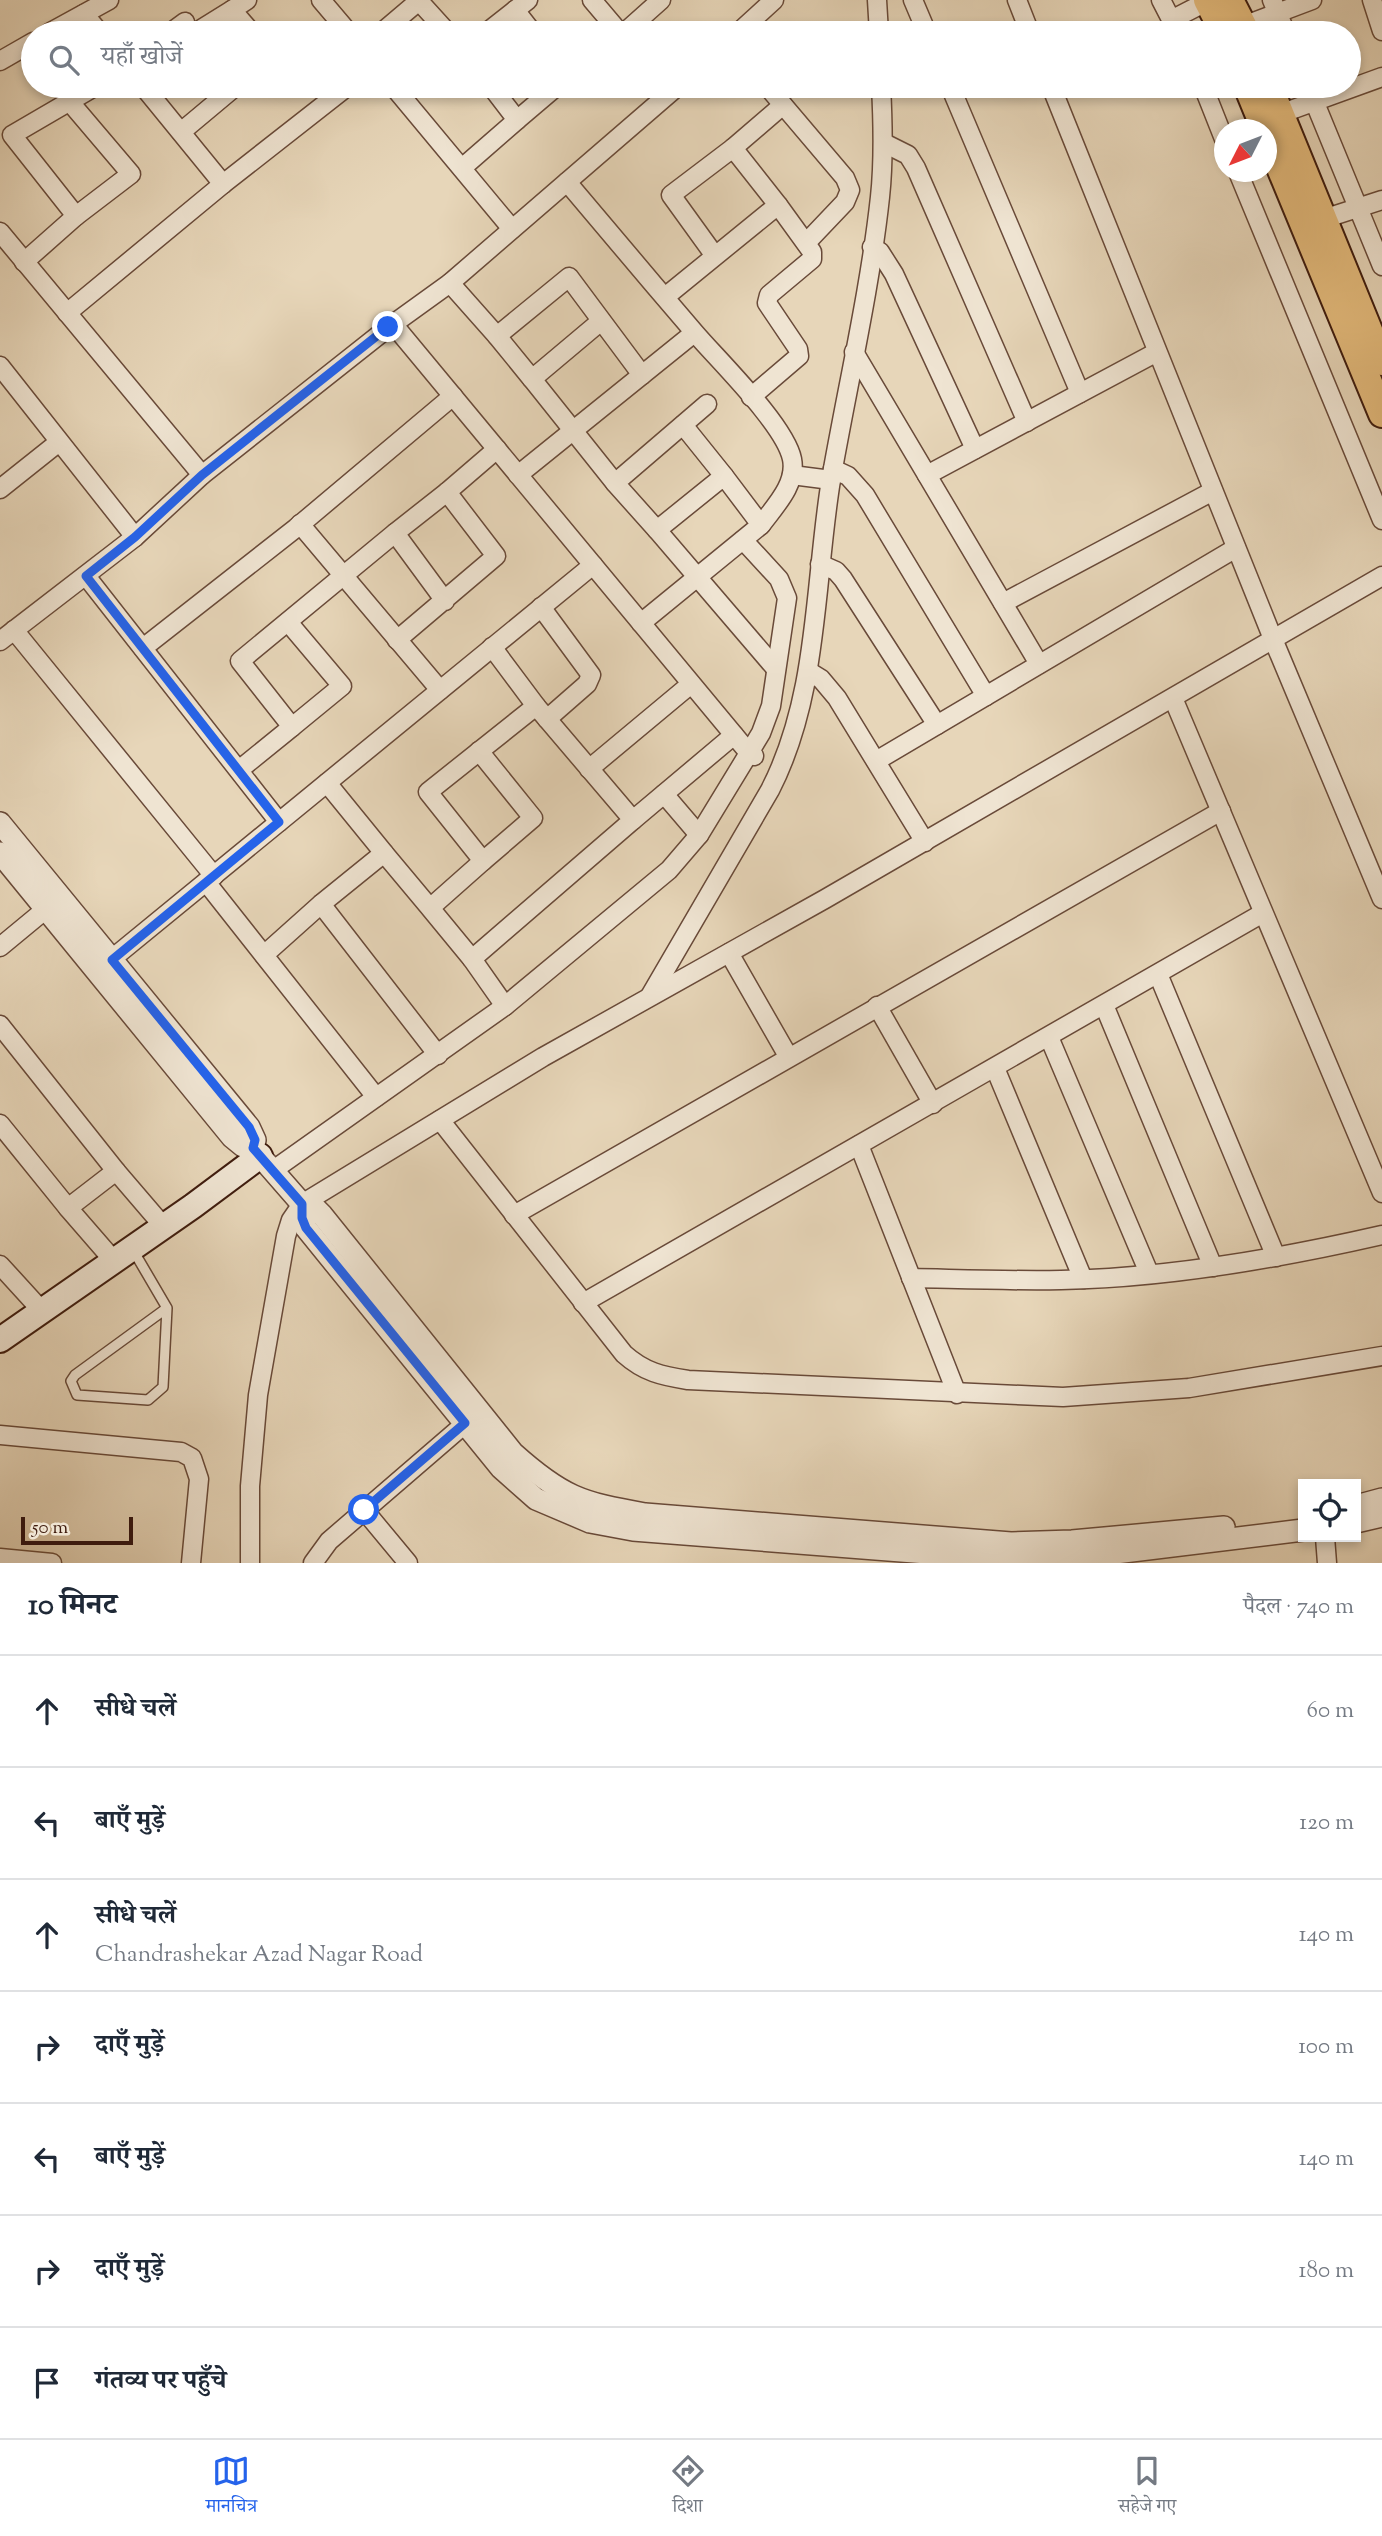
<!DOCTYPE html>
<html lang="hi">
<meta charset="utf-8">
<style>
:root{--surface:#fff;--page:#f6f6f7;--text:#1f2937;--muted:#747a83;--line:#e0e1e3;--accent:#2563eb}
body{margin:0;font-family:"Sorts Mill Goudy","Noto Serif Devanagari",serif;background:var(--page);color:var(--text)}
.controls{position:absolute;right:21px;bottom:21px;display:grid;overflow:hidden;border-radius:0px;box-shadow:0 4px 10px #0003}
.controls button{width:63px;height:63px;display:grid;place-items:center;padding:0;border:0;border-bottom:2px solid var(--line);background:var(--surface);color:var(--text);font:35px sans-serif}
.compass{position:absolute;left:1214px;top:119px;width:63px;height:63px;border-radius:50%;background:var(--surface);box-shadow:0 4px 10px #0003;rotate:228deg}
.scale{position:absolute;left:21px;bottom:18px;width:112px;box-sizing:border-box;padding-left:7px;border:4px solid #3f1c0e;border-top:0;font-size:19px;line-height:24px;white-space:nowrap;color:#3f1c0e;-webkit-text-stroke:5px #efe4d2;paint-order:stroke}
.stop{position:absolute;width:21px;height:21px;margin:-16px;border:5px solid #2563eb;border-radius:50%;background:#fff}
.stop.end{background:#2563eb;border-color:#fff;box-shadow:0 2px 7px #0008}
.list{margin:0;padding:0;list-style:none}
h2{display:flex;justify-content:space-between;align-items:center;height:91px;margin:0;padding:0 28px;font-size:30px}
h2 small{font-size:23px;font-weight:400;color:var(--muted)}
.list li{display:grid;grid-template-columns:46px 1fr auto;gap:21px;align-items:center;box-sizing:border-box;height:112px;padding:0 28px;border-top:2px solid var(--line)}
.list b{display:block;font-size:26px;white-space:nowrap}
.list p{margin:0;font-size:23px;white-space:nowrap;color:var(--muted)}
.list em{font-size:23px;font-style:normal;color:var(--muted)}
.icon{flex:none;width:38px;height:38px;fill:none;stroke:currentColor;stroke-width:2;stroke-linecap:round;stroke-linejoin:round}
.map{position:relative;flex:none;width:1382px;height:1563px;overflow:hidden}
.search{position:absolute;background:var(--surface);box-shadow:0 4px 10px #0003;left:21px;right:21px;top:21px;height:77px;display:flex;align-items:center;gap:18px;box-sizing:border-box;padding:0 24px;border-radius:38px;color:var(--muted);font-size:26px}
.sheet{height:875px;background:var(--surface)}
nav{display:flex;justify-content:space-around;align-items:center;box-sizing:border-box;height:98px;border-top:2px solid var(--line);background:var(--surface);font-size:19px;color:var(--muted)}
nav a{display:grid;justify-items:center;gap:4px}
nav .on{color:var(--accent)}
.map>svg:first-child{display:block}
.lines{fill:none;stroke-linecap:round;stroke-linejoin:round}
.service-casing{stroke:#694a39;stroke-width:12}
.minor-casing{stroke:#694a39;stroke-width:21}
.tertiary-casing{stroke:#694a39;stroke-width:24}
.secondary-casing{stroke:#3f1c0e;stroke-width:28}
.primary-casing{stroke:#3f1c0e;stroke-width:30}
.service{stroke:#efe4d2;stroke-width:9}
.minor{stroke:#efe4d2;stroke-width:18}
.tertiary{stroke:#efe4d2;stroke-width:21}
.secondary{stroke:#efe4d2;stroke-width:24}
.primary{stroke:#e4bb7c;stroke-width:26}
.route{stroke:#2563eb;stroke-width:9}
</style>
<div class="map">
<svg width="1382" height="1563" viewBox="0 0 1382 1563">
<rect width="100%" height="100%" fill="#e7d6b9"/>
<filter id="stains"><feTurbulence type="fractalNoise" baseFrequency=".00286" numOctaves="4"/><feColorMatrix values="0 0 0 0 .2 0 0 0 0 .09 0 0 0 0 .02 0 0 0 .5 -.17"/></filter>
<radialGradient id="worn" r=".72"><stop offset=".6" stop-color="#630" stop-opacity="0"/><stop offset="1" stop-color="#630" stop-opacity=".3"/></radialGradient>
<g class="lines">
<g class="service-casing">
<path id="service" d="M133,1250L167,1308L163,1387L148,1400L77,1395L71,1381L75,1375L167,1308"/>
</g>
<g class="minor-casing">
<g id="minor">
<path d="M247,0L232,10L252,33"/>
<path d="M321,0L349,33"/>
<path d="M418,0L448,33"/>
<path d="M592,0L620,33"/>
<path d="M877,0L879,33"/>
<path d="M913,0L927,33"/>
<path d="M1017,0L1030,33"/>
<path d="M1161,0L1178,33"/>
<path d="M1272,0L1286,33"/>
<path d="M1372,0L1382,31"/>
<path d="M515,10L533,33"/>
<path d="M84,14L100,33"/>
<path d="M1171,20L1208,1"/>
<path d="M1243,26L1312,0"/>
<path d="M49,33L109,0"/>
<path d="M170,33L185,22"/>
<path d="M195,33L232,10"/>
<path d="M381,33L420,0"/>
<path d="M486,33L528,0"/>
<path d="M624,33L661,0"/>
<path d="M738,33L774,0"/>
<path d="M0,61L33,42"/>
<path d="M143,86L223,184"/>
<path d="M393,86L512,229"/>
<path d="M767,86L845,178L850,190L845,202L806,243"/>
<path d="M950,86L1080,393"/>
<path d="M1051,86L1273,639L1382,899"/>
<path d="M1203,86L1224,139"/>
<path d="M1308,86L1382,266"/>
<path d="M69,101L131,174L76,216"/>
<path d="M1280,114L1382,77"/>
<path d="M517,120L557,86"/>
<path d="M181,132L236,86"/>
<path d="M884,143L908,155L916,168L1027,422"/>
<path d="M733,148L783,105"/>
<path d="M462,168L517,120L491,86"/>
<path d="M1238,172L1382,520"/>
<path d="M567,182C610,233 652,283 695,333C719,361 785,425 792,459C797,484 775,506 761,525"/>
<path d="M1314,222L1382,200"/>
<path d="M0,232L202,475"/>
<path d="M872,247L880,252L894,274L975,449"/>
<path d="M24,262L76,216L12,135L96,86"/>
<path d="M450,283L497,336L569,277L642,375"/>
<path d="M665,297L778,205L733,148L671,195L715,256"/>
<path d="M67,313L223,184L348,86"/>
<path d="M497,336L532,379L601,321"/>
<path d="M854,352L1039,664"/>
<path d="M0,366L135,537"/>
<path d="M532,379L615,483"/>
<path d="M751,397L799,356L798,349L767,303L769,295L812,259V252L778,205"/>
<path d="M683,425L724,476"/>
<path d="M833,469L848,476L865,495L986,696"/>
<path d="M518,475L694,333"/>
<path d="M792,475L831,480"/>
<path d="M927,475L1157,352"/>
<path d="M0,489L59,442"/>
<path d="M447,492L497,449"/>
<path d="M300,524L440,690"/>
<path d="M657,530L776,669"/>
<path d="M743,540L779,579L787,598L771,706L761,733L749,753L754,756"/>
<path d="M820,564L836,571L843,579L937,725"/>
<path d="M86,576L279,822"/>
<path d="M1003,603L1213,491"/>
<path d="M541,607L591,675L587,684L547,719"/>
<path d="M288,622L342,686L292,727"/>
<path d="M641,623L761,525L724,476L657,530L615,483L707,404"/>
<path d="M14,630L214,876"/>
<path d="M397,640L496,556L447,492L395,533L445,601"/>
<path d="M0,641L135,537L202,475L389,327L450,283L678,86"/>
<path d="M492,647L536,706"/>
<path d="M143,648L296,528L453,396"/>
<path d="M808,671L821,679L837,698L925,842"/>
<path d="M1173,698L1382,1193"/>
<path d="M479,751L533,818L483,861"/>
<path d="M876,761L1236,548"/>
<path d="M589,769L691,684"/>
<path d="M239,770L292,727L240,661L395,533"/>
<path d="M664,794L699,835"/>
<path d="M633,820L734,735"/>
<path d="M384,853L430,908L483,861L428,792L536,706L633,820L472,959L430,908"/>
<path d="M206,882L376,1097"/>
<path d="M321,904L438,1055"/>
<path d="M0,947L46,909"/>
<path d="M729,953L788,1056"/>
<path d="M264,955L321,904L384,853L327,783"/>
<path d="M472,959L505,1006"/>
<path d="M102,967L593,565"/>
<path d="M1158,974L1276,1257"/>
<path d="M650,996L770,790C819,695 814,584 831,480C847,388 870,290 880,197C884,160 883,123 881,86"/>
<path d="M1104,1005L1213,1267"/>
<path d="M877,1006L933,1104"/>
<path d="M0,1025L116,1171L68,1208L0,1124"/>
<path d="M1049,1037L1149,1273"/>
<path d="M995,1068L1083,1279"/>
<path d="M440,1120L624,1354C644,1372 662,1376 688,1380L1063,1397L1189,1388L1382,1356"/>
<path d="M859,1145L957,1394"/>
<path d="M116,1171L164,1227"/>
<path d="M272,1171L505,1006L669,870L699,835L749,753L393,324"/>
<path d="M68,1208L114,1261"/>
<path d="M514,1215L1221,811"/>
<path d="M0,1265L42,1311"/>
<path d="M911,1278C961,1279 1011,1281 1061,1280C1168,1278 1277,1259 1382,1235"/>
<path d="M583,1303L1263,913"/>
<path d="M0,1435L181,1452L192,1458L199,1479L191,1563"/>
<path d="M364,1510L408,1563"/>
<path d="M1325,1537L1327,1563"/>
<path d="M0,1558L52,1563"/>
<path d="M250,1563V1486L258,1395L286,1236L291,1220L302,1204L543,1057L825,899L1382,576"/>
<path d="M313,1563L329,1541L474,1416"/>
</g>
</g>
<g class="tertiary-casing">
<g id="tertiary">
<path d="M0,823L249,1127L255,1140L253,1148"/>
<path d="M0,853L232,1137L243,1146L253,1148L302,1204"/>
<path d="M302,1204V1218L306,1228L501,1468L536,1499L590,1522L633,1530L952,1555L1075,1558L1303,1530"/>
<path d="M302,1204L316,1209L322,1215L513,1453C562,1497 581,1503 645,1514L1011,1543L1072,1541L1224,1527"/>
<path d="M1356,1506L1382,1499"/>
<path d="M1356,1522L1382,1516"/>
</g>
</g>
<g class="secondary-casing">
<path id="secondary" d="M0,1340L193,1206L260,1156"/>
</g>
<g class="primary-casing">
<g id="primary">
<path d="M1207,0L1224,33"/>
<path d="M1230,0L1247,33"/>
<path d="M1247,86L1265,130"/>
<path d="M1269,86L1382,362"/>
<path d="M1266,134L1382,414"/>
</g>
</g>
<use href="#service" class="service"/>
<use href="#minor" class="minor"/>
<use href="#tertiary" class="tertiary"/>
<use href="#secondary" class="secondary"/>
<use href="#primary" class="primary"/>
</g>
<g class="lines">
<path class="route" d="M364,1510L465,1423L306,1228L302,1218V1204L253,1148L255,1140L249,1127L112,960L279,822L86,576L135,537L202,475L388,327"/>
</g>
<rect width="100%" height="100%" filter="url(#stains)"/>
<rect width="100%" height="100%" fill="url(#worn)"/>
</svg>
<div class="controls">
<button><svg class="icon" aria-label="locate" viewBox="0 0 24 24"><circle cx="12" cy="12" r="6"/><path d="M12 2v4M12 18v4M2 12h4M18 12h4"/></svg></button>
</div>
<svg class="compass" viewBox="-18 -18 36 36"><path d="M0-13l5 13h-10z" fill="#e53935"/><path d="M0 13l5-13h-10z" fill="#747a83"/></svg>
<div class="scale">50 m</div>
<div class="stop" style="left:364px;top:1510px"></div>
<div class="stop end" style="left:388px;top:327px"></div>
<div class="search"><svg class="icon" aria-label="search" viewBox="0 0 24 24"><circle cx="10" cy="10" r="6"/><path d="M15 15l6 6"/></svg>यहाँ खोजें</div>
</div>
<section class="sheet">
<h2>10 मिनट<small>पैदल · 740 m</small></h2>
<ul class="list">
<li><svg class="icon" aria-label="ahead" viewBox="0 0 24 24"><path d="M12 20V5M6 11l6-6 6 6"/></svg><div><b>सीधे चलें</b></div><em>60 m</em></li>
<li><svg class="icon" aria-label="left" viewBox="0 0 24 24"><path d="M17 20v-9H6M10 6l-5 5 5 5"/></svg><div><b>बाएँ मुड़ें</b></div><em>120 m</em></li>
<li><svg class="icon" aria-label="ahead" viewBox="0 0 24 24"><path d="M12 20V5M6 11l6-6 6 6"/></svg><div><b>सीधे चलें</b><p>Chandrashekar Azad Nagar Road</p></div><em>140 m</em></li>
<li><svg class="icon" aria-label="right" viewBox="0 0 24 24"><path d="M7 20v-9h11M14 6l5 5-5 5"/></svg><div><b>दाएँ मुड़ें</b></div><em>100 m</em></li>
<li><svg class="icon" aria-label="left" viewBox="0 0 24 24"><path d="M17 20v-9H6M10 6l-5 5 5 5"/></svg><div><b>बाएँ मुड़ें</b></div><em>140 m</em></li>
<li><svg class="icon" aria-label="right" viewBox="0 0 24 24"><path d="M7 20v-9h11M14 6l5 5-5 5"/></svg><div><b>दाएँ मुड़ें</b></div><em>180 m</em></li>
<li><svg class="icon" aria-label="arrive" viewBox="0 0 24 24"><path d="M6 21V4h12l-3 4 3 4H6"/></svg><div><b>गंतव्य पर पहुँचे</b></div></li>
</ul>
</section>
<nav>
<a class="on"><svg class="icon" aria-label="map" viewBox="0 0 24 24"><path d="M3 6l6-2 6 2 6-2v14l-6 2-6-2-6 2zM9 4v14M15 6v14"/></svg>मानचित्र</a>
<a><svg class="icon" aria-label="directions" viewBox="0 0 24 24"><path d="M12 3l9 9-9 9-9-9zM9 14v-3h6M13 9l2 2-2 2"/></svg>दिशा</a>
<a><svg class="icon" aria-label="saved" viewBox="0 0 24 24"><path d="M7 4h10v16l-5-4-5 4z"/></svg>सहेजे गए</a>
</nav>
